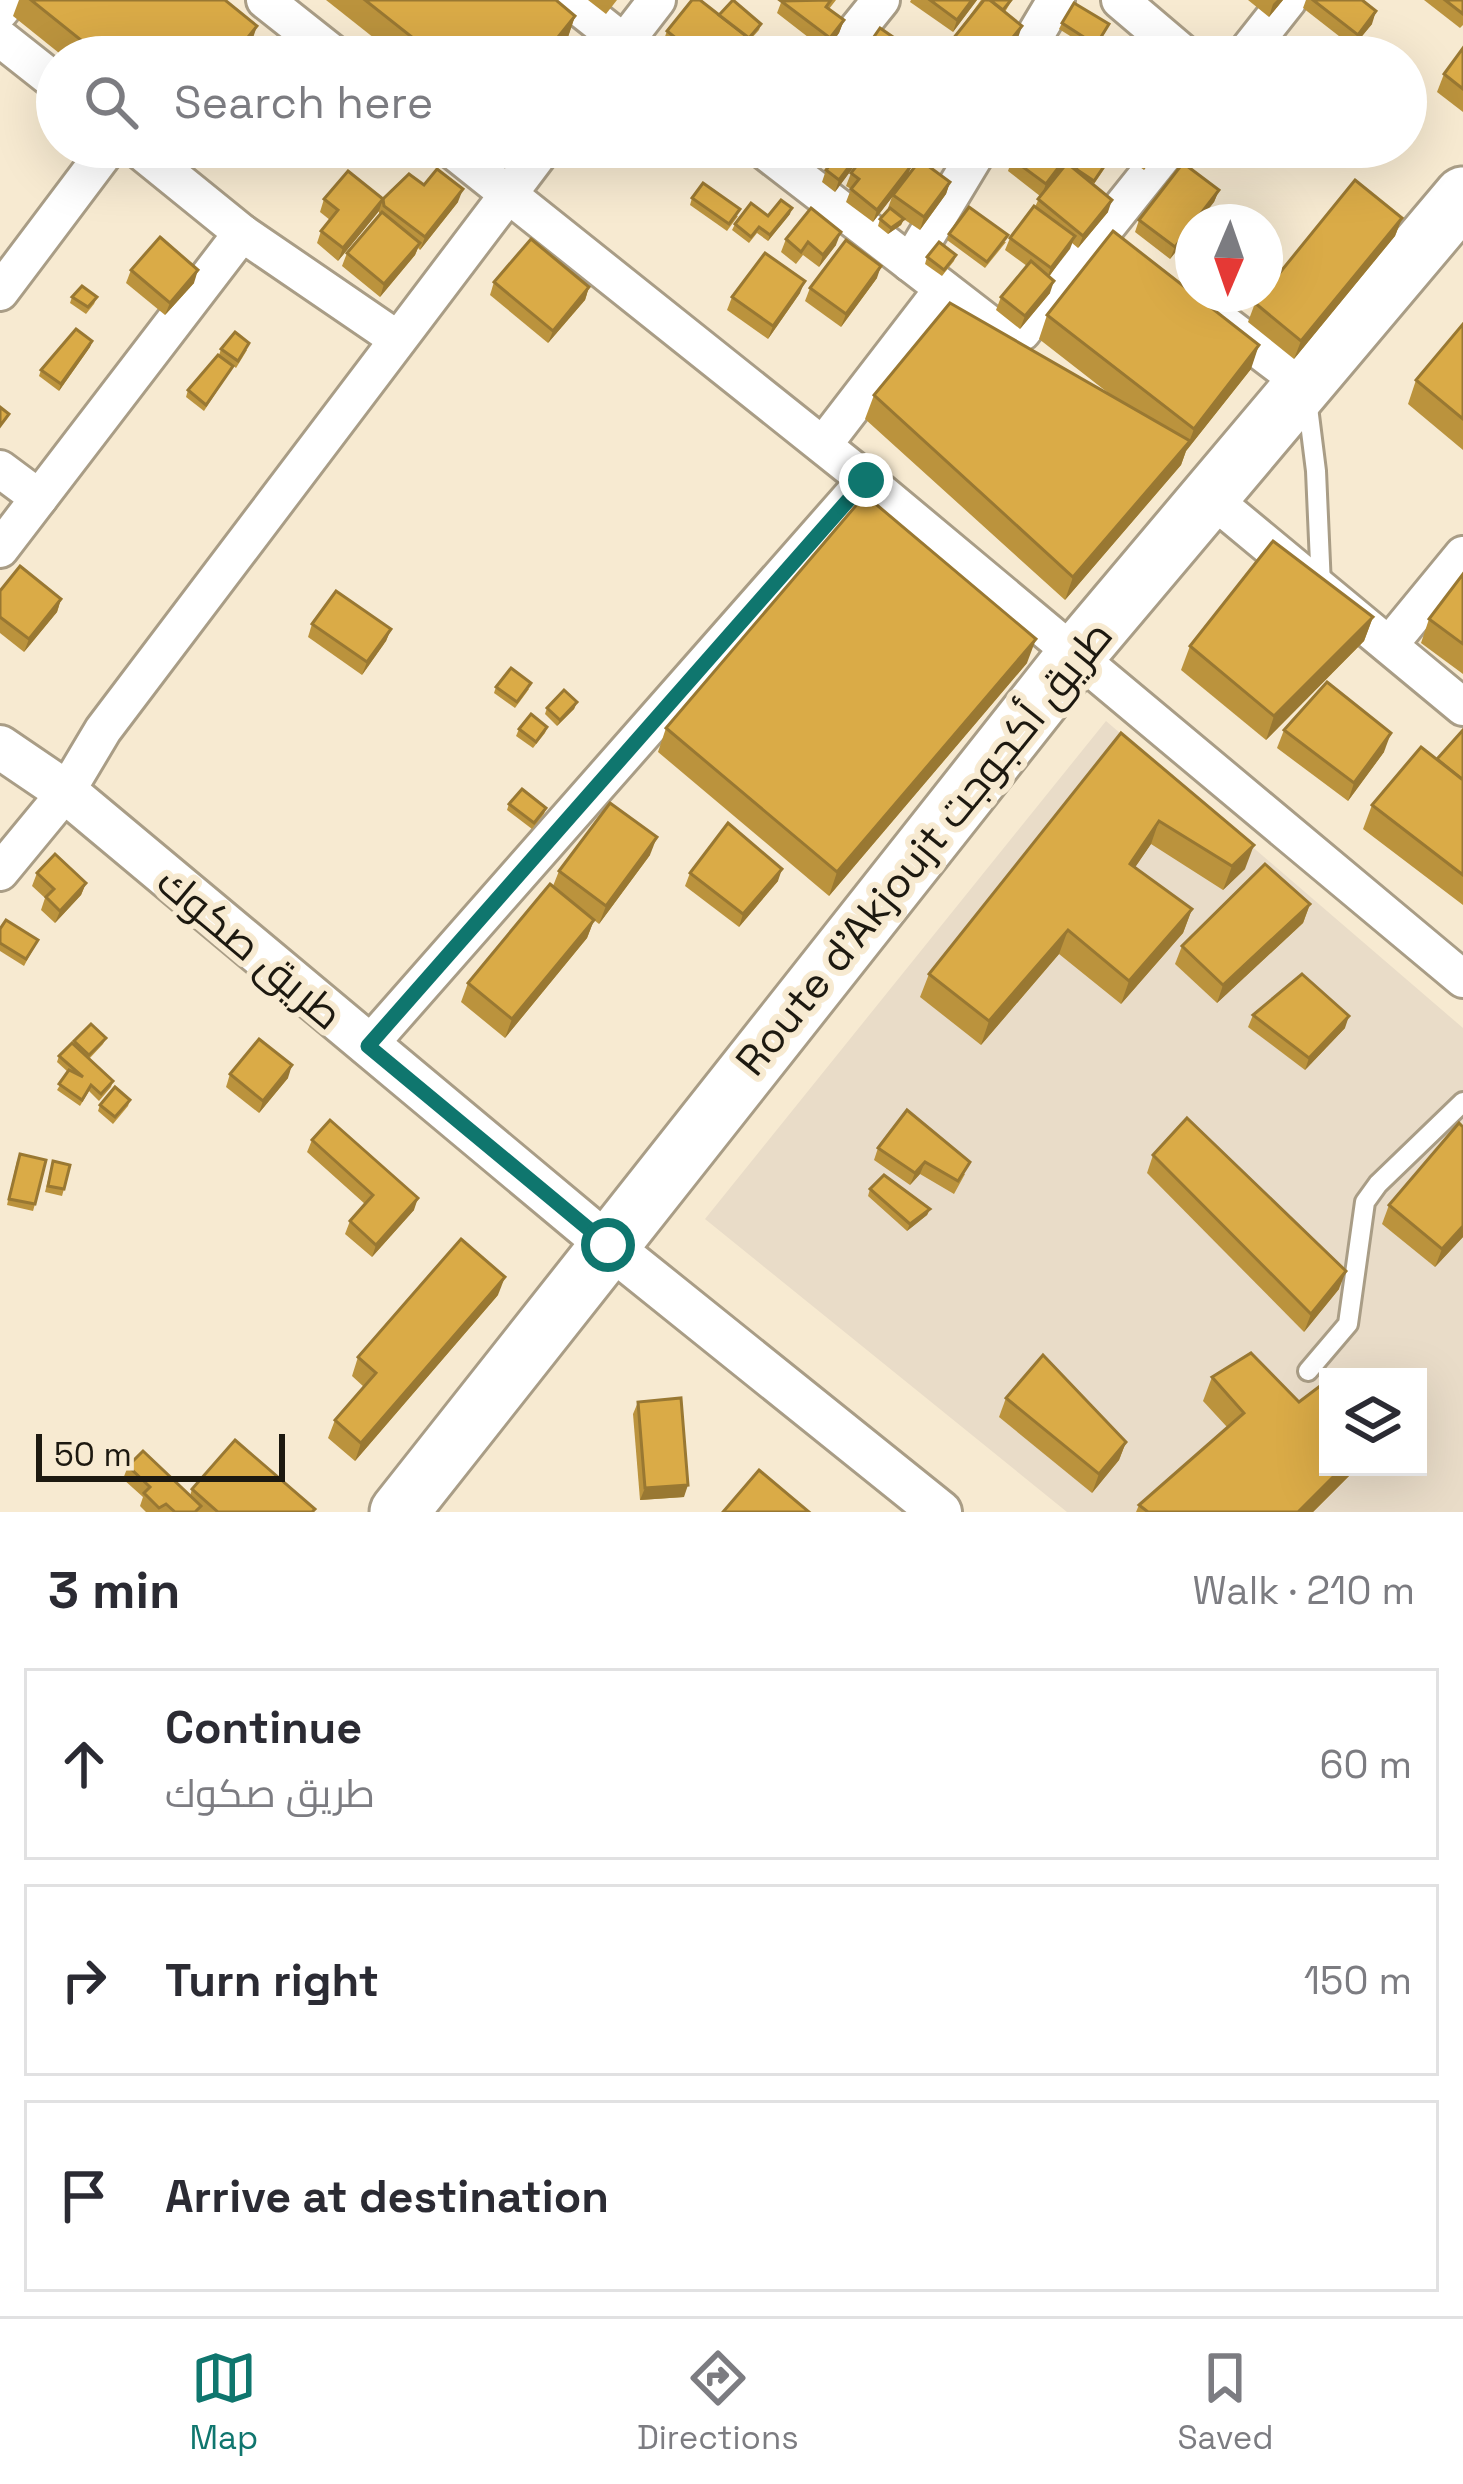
<!DOCTYPE html>
<meta charset="utf-8">
<style>
:root{--surface:#fff;--page:#f7f7f7;--text:#2b2b33;--muted:#7c7c81;--line:#e1e1e2;--accent:#0f766e}
body{margin:0;font-family:"Space Grotesk",Cairo,sans-serif;background:var(--page);color:var(--text)}
.controls{position:absolute;right:36px;bottom:36px;display:grid;overflow:hidden;border-radius:0px;box-shadow:0 12px 48px #0002}
.controls button{width:108px;height:108px;display:grid;place-items:center;padding:0;border:0;border-bottom:3px solid var(--line);background:var(--surface);color:var(--text);font:60px sans-serif}
.compass{position:absolute;left:1175px;top:204px;width:108px;height:108px;border-radius:50%;background:var(--surface);box-shadow:0 12px 48px #0002;rotate:182deg}
.scale{position:absolute;left:36px;bottom:30px;width:249px;box-sizing:border-box;padding-left:12px;border:6px solid #1d1910;border-top:0;font-size:33px;line-height:42px;white-space:nowrap;color:#1d1910;-webkit-text-stroke:9px #f7ead1;paint-order:stroke}
.stop{position:absolute;width:36px;height:36px;margin:-27px;border:9px solid #0f766e;border-radius:50%;background:#fff}
.stop.end{background:#0f766e;border-color:#fff;box-shadow:0 3px 12px #0008}
.list{margin:0;padding:0;list-style:none}
h2{display:flex;justify-content:space-between;align-items:center;height:156px;margin:0;padding:0 48px;font-size:51px}
h2 small{font-size:39px;font-weight:400;color:var(--muted)}
.list li{display:grid;grid-template-columns:78px 1fr auto;gap:36px;align-items:center;box-sizing:border-box;height:192px;margin:0 24px 24px;padding:0 24px;border:3px solid var(--line);border-radius:0px}
.list b{display:block;font-size:45px;white-space:nowrap}
.list p{margin:0;font-size:39px;white-space:nowrap;color:var(--muted)}
.list em{font-size:39px;font-style:normal;color:var(--muted)}
.icon{flex:none;width:66px;height:66px;fill:none;stroke:currentColor;stroke-width:2;stroke-linecap:round;stroke-linejoin:round}
.map{position:relative;flex:none;width:1463px;height:1512px;overflow:hidden}
.search{position:absolute;background:var(--surface);box-shadow:0 12px 48px #0002;left:36px;right:36px;top:36px;height:132px;display:flex;align-items:center;gap:30px;box-sizing:border-box;padding:0 42px;border-radius:66px;color:var(--muted);font-size:45px}
.sheet{height:804px;background:var(--surface)}
nav{display:flex;justify-content:space-around;align-items:center;box-sizing:border-box;height:168px;border-top:3px solid var(--line);background:var(--surface);font-size:33px;color:var(--muted)}
nav a{display:grid;justify-items:center;gap:6px}
nav .on{color:var(--accent)}
.map>svg:first-child{display:block}
.commercial{fill:#e9dcc8;fill-rule:evenodd}
.lines{fill:none;stroke-linecap:round;stroke-linejoin:round}
.service-casing{stroke:#a99d86;stroke-width:24}
.minor-casing{stroke:#a99d86;stroke-width:42}
.tertiary-casing{stroke:#a99d86;stroke-width:48}
.trunk-casing{stroke:#a99d86;stroke-width:63}
.service{stroke:#fff;stroke-width:18}
.minor{stroke:#fff;stroke-width:36}
.tertiary{stroke:#fff;stroke-width:42}
.trunk{stroke:#fff;stroke-width:57}
.wall{fill:#bb933d}
.shaded-wall{fill:#997832}
.building{fill:#daab47;stroke:#997832;stroke-width:3}
.route{stroke:#0f766e;stroke-width:15}
.labels{text-anchor:middle;dominant-baseline:central;stroke-width:12;stroke-linejoin:round;paint-order:stroke}
.street-label{font-size:42px;fill:#1d1910;stroke:#f7ead1}
</style>
<div class="map">
<svg width="1463" height="1512" viewBox="0 0 1463 1512">
<rect width="100%" height="100%" fill="#f7ead1"/>
<path class="commercial" d="M1106,721L1463,1028V1512H1067L705,1219ZM1328,1377H1418V1467H1328Z"/>
<g class="lines">
<g class="service-casing">
<g id="service">
<path d="M1307,399L1316,471L1321,586"/>
<path d="M1308,1371L1348,1324L1365,1202L1378,1184L1463,1102"/>
</g>
</g>
<g class="minor-casing">
<g id="minor">
<path d="M265,0L337,57"/>
<path d="M570,0L642,57"/>
<path d="M1120,0L1187,57"/>
<path d="M0,11L9,0"/>
<path d="M0,38L57,83"/>
<path d="M613,57L657,0"/>
<path d="M835,57L881,0"/>
<path d="M1022,57L1056,0"/>
<path d="M1243,57L1288,0"/>
<path d="M136,147L242,233"/>
<path d="M449,147L866,480L1463,979"/>
<path d="M760,147L1002,334L1022,332L1170,147"/>
<path d="M910,263L980,147"/>
<path d="M0,292L109,147"/>
<path d="M1222,322L1305,385"/>
<path d="M823,445L943,289"/>
<path d="M0,469L39,498"/>
<path d="M1211,498L1463,707"/>
<path d="M0,549L242,233L397,339"/>
<path d="M1389,645L1463,555"/>
<path d="M0,872L66,792L103,730L544,147"/>
<path d="M367,1047L866,480"/>
</g>
</g>
<g class="tertiary-casing">
<path id="tertiary" d="M0,747L66,792L608,1245L940,1512"/>
</g>
<g class="trunk-casing">
<path id="trunk" d="M399,1512L1076,655L1463,196"/>
</g>
<use href="#service" class="service"/>
<use href="#minor" class="minor"/>
<use href="#tertiary" class="tertiary"/>
<use href="#trunk" class="trunk"/>
</g>
<g class="wall">
<path d="M19,0H225L249,50L243,57H64L13,16Z"/>
<path d="M326,0H556L575,16L567,40L553,57H398Z"/>
<path d="M588,0H617L606,14Z"/>
<path d="M782,0H836L829,9L844,20L839,33L826,51L777,13Z"/>
<path d="M911,0H977L953,32L910,2Z"/>
<path d="M981,0H1012L1005,12L1018,38L1003,57H953L947,53L952,40Z"/>
<path d="M1248,0H1283L1269,17Z"/>
<path d="M1306,0H1362L1372,24L1353,47L1303,8Z"/>
<path d="M1424,0H1463V25L1460,28Z"/>
<path d="M719,15L761,24L759,30L751,39L773,57H669L660,50L667,31Z"/>
<path d="M1062,23L1106,31L1094,51L1059,29Z"/>
<path d="M1463,48V112L1437,92L1444,74Z"/>
<path d="M815,147H868L835,192L822,182L826,170L832,162L815,149Z"/>
<path d="M871,147H924L911,166L907,177L950,182L946,194L920,230L899,216L904,219L901,225L888,234L878,226L880,219L890,209L888,208L892,197L873,222L846,202L851,189L846,186L851,173Z"/>
<path d="M1079,147L1064,167L1075,169L1091,147H1160L1144,170L1117,150L1094,184L1108,212L1078,248L1072,243L1049,277L1050,293L1020,329L996,310L1001,297L1027,266L1005,250L1010,238L1035,207L1040,196L1008,171L1012,159Z"/>
<path d="M1356,147H1386L1376,161Z"/>
<path d="M424,185L458,202L420,250L418,248L415,255L380,297L342,266L347,253L379,215V211L338,261L317,243L321,231L330,220L320,212L324,199H383Z"/>
<path d="M1219,190L1214,202L1193,222V230L1170,259L1135,232L1139,220Z"/>
<path d="M692,198L738,216L727,231L690,205Z"/>
<path d="M790,214L768,241L757,233L749,243L732,230L735,224Z"/>
<path d="M1402,218L1395,236L1294,359L1248,322L1255,303Z"/>
<path d="M949,234L1006,242L985,268L947,240Z"/>
<path d="M786,239L836,245L819,267L803,255L796,264L781,252Z"/>
<path d="M956,255L954,261L942,276L925,264L927,257Z"/>
<path d="M131,270L194,283L165,315L126,283Z"/>
<path d="M877,278L841,327L805,301L810,288Z"/>
<path d="M494,282L589,287L585,300L548,343L490,295Z"/>
<path d="M800,293L768,339L727,310L732,297Z"/>
<path d="M72,297H97L94,304L86,314L70,303Z"/>
<path d="M1047,315L1251,369L1186,451L1181,465L1065,600L865,419L874,395L1116,399L1039,339Z"/>
<path d="M1463,324V450L1408,404L1416,380Z"/>
<path d="M92,341L90,347L59,391L39,376L41,370Z"/>
<path d="M221,349L247,350L236,368L219,355Z"/>
<path d="M233,366L204,411L186,397L188,390Z"/>
<path d="M1463,574V674L1421,643L1429,619Z"/>
<path d="M0,591L61,599L57,612L24,652L0,633Z"/>
<path d="M1373,617L1364,641L1266,740L1181,670L1190,646Z"/>
<path d="M312,624L391,629L386,641L362,675L308,637Z"/>
<path d="M1027,663L829,896L658,752L666,728Z"/>
<path d="M496,687L529,689L515,708L494,693Z"/>
<path d="M577,702L574,709L557,726L545,714L547,708Z"/>
<path d="M547,727L545,733L533,748L516,736L519,729Z"/>
<path d="M1284,730L1384,752L1348,801L1277,748Z"/>
<path d="M1463,730V905L1363,829L1372,805L1437,759Z"/>
<path d="M1121,733L1245,869L1223,890L1151,844L1135,867L1192,909L1183,933L1121,1004L1059,954L981,1045L920,997L929,974Z"/>
<path d="M509,804L546,808L544,814L532,829L507,810Z"/>
<path d="M650,855L599,924L594,920L587,938L505,1038L461,1002L468,983L553,886L559,871Z"/>
<path d="M37,873L86,883L81,895L55,923L41,910L45,898L32,886Z"/>
<path d="M690,873L778,881L739,927L685,886Z"/>
<path d="M1310,904L1303,923L1217,1003L1175,964L1182,946Z"/>
<path d="M0,929L38,940L24,966L0,951Z"/>
<path d="M1253,1015L1345,1028L1305,1070L1248,1027Z"/>
<path d="M106,1038L103,1044L89,1059L113,1081L111,1087L99,1101L89,1091L80,1106L57,1090L68,1072L57,1062L59,1056L73,1044L74,1041Z"/>
<path d="M230,1074L288,1078L259,1113L226,1087Z"/>
<path d="M130,1100L128,1106L113,1124L98,1111L100,1105Z"/>
<path d="M1463,1127V1237L1435,1267L1382,1224L1389,1205Z"/>
<path d="M312,1140L414,1210L372,1257L345,1234L350,1221L365,1204L307,1152Z"/>
<path d="M878,1148L965,1174L954,1194L920,1174L910,1185L874,1160Z"/>
<path d="M1153,1155L1339,1289L1304,1332L1147,1173Z"/>
<path d="M17,1161L35,1204L33,1211L7,1205Z"/>
<path d="M51,1168L64,1189L62,1196L45,1192Z"/>
<path d="M870,1189L930,1209L927,1215L907,1231L868,1196Z"/>
<path d="M498,1295L355,1461L328,1438L335,1420L364,1387L352,1376L358,1357Z"/>
<path d="M1212,1377L1299,1402L1328,1467H1358L1313,1512H1136L1139,1505L1227,1427L1203,1401Z"/>
<path d="M1006,1398L1126,1442L1119,1460L1092,1493L999,1417Z"/>
<path d="M638,1402L684,1497L640,1500L633,1414Z"/>
<path d="M128,1466L190,1496L192,1489L315,1509L314,1512H146L140,1506L143,1497L123,1479Z"/>
</g>
<g class="shaded-wall">
<path d="M972,0H977L953,32L957,20Z"/>
<path d="M1277,0H1283L1269,17L1273,4Z"/>
<path d="M1376,11L1372,24L1353,47L1358,35Z"/>
<path d="M575,16L567,40L553,57H542Z"/>
<path d="M844,20L839,33L826,51L830,38Z"/>
<path d="M257,26L249,50L243,57H232Z"/>
<path d="M1022,26L1018,38L1003,57H997Z"/>
<path d="M864,147H867L864,153L835,192L839,180Z"/>
<path d="M920,147H924L911,166L907,178L873,222L877,210L907,171L911,160Z"/>
<path d="M1074,147H1079L1041,197L1046,184Z"/>
<path d="M1156,147H1160L1144,170L1148,158Z"/>
<path d="M950,182L946,194L920,230L924,217Z"/>
<path d="M463,189L458,202L420,250L425,237Z"/>
<path d="M1219,190L1214,202L1199,222H1194Z"/>
<path d="M383,199L379,211L338,261L343,248Z"/>
<path d="M1112,200L1108,212L1078,248L1083,236Z"/>
<path d="M792,208L790,214L768,241L770,235Z"/>
<path d="M1402,218L1395,236L1294,359L1301,341Z"/>
<path d="M904,219L901,225L888,234L891,228Z"/>
<path d="M1193,223V230L1170,259L1175,247Z"/>
<path d="M841,232L836,245L819,267L823,255Z"/>
<path d="M1075,236L1070,249L1046,280L1051,268Z"/>
<path d="M420,243L415,255L380,297L384,284Z"/>
<path d="M881,266L877,278L841,327L846,314Z"/>
<path d="M198,270L194,283L165,315L170,303Z"/>
<path d="M805,281L800,293L768,339L773,326Z"/>
<path d="M1054,281L1050,293L1020,329L1025,316Z"/>
<path d="M589,287L585,300L548,343L553,331Z"/>
<path d="M92,341L90,347L59,391L61,384Z"/>
<path d="M1259,345L1251,369L1186,451L1181,465L1065,600L1073,577L1189,442L1194,429Z"/>
<path d="M61,599L57,612L24,652L29,639Z"/>
<path d="M1373,617L1364,641L1266,740L1274,716Z"/>
<path d="M391,629L386,641L362,675L367,662Z"/>
<path d="M1036,639L1027,663L829,896L837,872Z"/>
<path d="M577,702L574,709L557,726L560,720Z"/>
<path d="M1391,733L1384,752L1348,801L1354,783Z"/>
<path d="M1159,821L1151,844L1121,888L1130,864Z"/>
<path d="M657,837L650,855L599,924L606,906Z"/>
<path d="M1254,845L1245,869L1223,890L1232,866Z"/>
<path d="M782,869L778,881L739,927L743,914Z"/>
<path d="M86,883L81,895L55,923L60,911Z"/>
<path d="M1310,904L1303,923L1217,1003L1223,985Z"/>
<path d="M1192,909L1183,933L1121,1004L1129,981Z"/>
<path d="M594,920L587,938L505,1038L512,1019Z"/>
<path d="M1068,930L1059,954L981,1045L989,1021Z"/>
<path d="M1349,1016L1345,1028L1305,1070L1309,1058Z"/>
<path d="M292,1065L288,1078L259,1113L263,1101Z"/>
<path d="M925,1162L920,1174L910,1185L915,1173Z"/>
<path d="M418,1198L414,1210L372,1257L376,1245Z"/>
<path d="M930,1209L927,1215L907,1231L910,1224Z"/>
<path d="M1463,1226V1237L1435,1267L1442,1249Z"/>
<path d="M1346,1271L1339,1289L1304,1332L1311,1314Z"/>
<path d="M505,1277L498,1295L355,1461L361,1443Z"/>
<path d="M1126,1442L1119,1460L1092,1493L1099,1474Z"/>
<path d="M1343,1467H1358L1313,1512H1298Z"/>
<path d="M688,1485L684,1497L640,1500L645,1488Z"/>
</g>
<g class="building">
<path d="M31,0H225L257,26L232,57H102Z"/>
<path d="M365,0H556L575,16L542,57H437Z"/>
<path d="M692,0H700L773,57H699L667,31Z"/>
<path d="M733,0L761,24L749,38L719,15Z"/>
<path d="M831,0L826,7L844,20L830,38L781,1Z"/>
<path d="M930,0H972L957,20Z"/>
<path d="M984,0H990L1022,26L997,57H973L952,40Z"/>
<path d="M990,0H1011L1003,10Z"/>
<path d="M1313,0H1362L1376,11L1358,35Z"/>
<path d="M1445,0H1463V14Z"/>
<path d="M1074,3L1109,24L1096,45L1062,23Z"/>
<path d="M880,28L922,57H860Z"/>
<path d="M1133,39L1149,49L1145,57H1122Z"/>
<path d="M1463,48V89L1444,74Z"/>
<path d="M834,147H864L839,180L826,170L840,152Z"/>
<path d="M871,147H887L911,166L877,210L851,189L859,179L851,173Z"/>
<path d="M893,147H920L911,160Z"/>
<path d="M1021,147H1074L1046,184L1012,159Z"/>
<path d="M1091,147H1117L1094,181L1076,169Z"/>
<path d="M1134,147H1156L1148,158Z"/>
<path d="M920,160L950,182L924,217L893,195Z"/>
<path d="M1067,163L1112,200L1083,236L1038,199Z"/>
<path d="M1183,163L1219,190L1175,247L1139,220Z"/>
<path d="M437,169L463,189L425,237L384,206L383,199L409,174L424,185Z"/>
<path d="M348,171L383,199L343,248L321,231L338,210L324,199Z"/>
<path d="M1355,180L1402,218L1301,341L1255,303L1262,294H1265V291Z"/>
<path d="M703,183L740,209L729,224L692,198Z"/>
<path d="M781,200L792,208L770,235L759,227L751,237L735,224L751,203L768,216Z"/>
<path d="M1034,206L1075,236L1051,268L1010,238Z"/>
<path d="M969,207L1008,235L987,262L949,234Z"/>
<path d="M811,208L841,232L823,255L808,242L801,252L786,239Z"/>
<path d="M890,208L904,219L891,228L880,219Z"/>
<path d="M382,212L420,243L384,284L347,253Z"/>
<path d="M1113,231L1259,345L1194,429L1047,315Z"/>
<path d="M160,237L198,270L170,303L131,270Z"/>
<path d="M531,239L589,287L553,331L494,282Z"/>
<path d="M846,240L881,266L846,314L810,288Z"/>
<path d="M939,242L956,255L944,270L927,257Z"/>
<path d="M765,253L805,281L773,326L732,297Z"/>
<path d="M1031,261L1054,281L1025,316L1001,297Z"/>
<path d="M82,286L97,297L88,307L72,297Z"/>
<path d="M950,303L1190,441L1073,577L874,395Z"/>
<path d="M1463,324V419L1416,380Z"/>
<path d="M76,329L92,341L61,384L41,370Z"/>
<path d="M235,332L249,343L238,361L221,349Z"/>
<path d="M218,355L233,366L206,405L188,390Z"/>
<path d="M0,407L9,414L0,426Z"/>
<path d="M865,495L1036,639L837,872L666,728Z"/>
<path d="M1273,541L1373,617L1274,716L1190,646Z"/>
<path d="M20,566L61,599L29,639L0,617V591Z"/>
<path d="M1463,574V644L1429,619Z"/>
<path d="M336,591L391,629L367,662L312,624Z"/>
<path d="M511,668L531,683L517,702L496,687Z"/>
<path d="M1327,682L1391,733L1354,783L1284,730Z"/>
<path d="M564,690L577,702L560,720L547,708Z"/>
<path d="M531,714L547,727L536,742L519,729Z"/>
<path d="M1463,730V780L1437,759Z"/>
<path d="M1121,733L1254,845L1232,866L1159,821L1130,864L1192,909L1129,981L1068,930L989,1021L929,974Z"/>
<path d="M1421,747L1463,780V875L1372,805Z"/>
<path d="M522,789L546,808L534,823L509,804Z"/>
<path d="M610,803L657,837L606,906L559,871Z"/>
<path d="M728,823L782,869L743,914L690,873Z"/>
<path d="M55,854L86,883L60,911L46,897L54,889L37,873Z"/>
<path d="M1265,864L1310,904L1223,985L1182,946Z"/>
<path d="M550,884L594,920L512,1019L468,983Z"/>
<path d="M6,920L38,940L26,959L0,943V929Z"/>
<path d="M1302,974L1349,1016L1309,1058L1253,1015Z"/>
<path d="M91,1024L106,1038L89,1055L74,1041Z"/>
<path d="M259,1039L292,1065L263,1101L230,1074Z"/>
<path d="M72,1043L113,1081L101,1094L91,1085L82,1100L59,1084L69,1070L83,1077L59,1056Z"/>
<path d="M115,1087L130,1100L115,1117L100,1105Z"/>
<path d="M907,1110L970,1162L958,1181L925,1162L915,1173L878,1148Z"/>
<path d="M1187,1118L1346,1271L1311,1314L1153,1155Z"/>
<path d="M330,1120L418,1198L376,1245L350,1221L373,1195L312,1140Z"/>
<path d="M1459,1123L1463,1127V1226L1442,1249L1389,1205Z"/>
<path d="M20,1154L46,1160L35,1204L9,1199Z"/>
<path d="M53,1161L70,1165L64,1189L48,1186Z"/>
<path d="M884,1175L930,1209L910,1224L870,1189Z"/>
<path d="M461,1239L505,1277L361,1443L335,1420L376,1373L358,1357Z"/>
<path d="M1251,1353L1299,1402L1328,1380V1467H1343L1298,1512H1148L1139,1505L1244,1413L1212,1377Z"/>
<path d="M1043,1355L1126,1442L1099,1474L1006,1398Z"/>
<path d="M681,1398L688,1485L645,1488L638,1402Z"/>
<path d="M235,1440L315,1509L312,1512H218L192,1489Z"/>
<path d="M143,1451L201,1506L195,1512H175L166,1504L159,1508L144,1493L150,1487L128,1466Z"/>
<path d="M759,1470L809,1512H723Z"/>
</g>
<g class="lines">
<path class="route" d="M608,1245L368,1046L866,480"/>
</g>
<g class="labels">
<g class="street-label">
<text transform="translate(924 848) rotate(-51)">Route d'Akjoujt طريق أكجوجت</text>
<text transform="translate(250 948) rotate(40)">طريق صكوك</text>
</g>
</g>
</svg>
<div class="controls">
<button><svg class="icon" aria-label="layers" viewBox="0 0 24 24"><path d="M12 4l9 5-9 5-9-5zM3 14l9 5 9-5"/></svg></button>
</div>
<svg class="compass" viewBox="-18 -18 36 36"><path d="M0-13l5 13h-10z" fill="#e53935"/><path d="M0 13l5-13h-10z" fill="#7c7c81"/></svg>
<div class="scale">50 m</div>
<div class="stop" style="left:608px;top:1245px"></div>
<div class="stop end" style="left:866px;top:480px"></div>
<div class="search"><svg class="icon" aria-label="search" viewBox="0 0 24 24"><circle cx="10" cy="10" r="6"/><path d="M15 15l6 6"/></svg>Search here</div>
</div>
<section class="sheet">
<h2>3 min<small>Walk · 210 m</small></h2>
<ul class="list">
<li><svg class="icon" aria-label="ahead" viewBox="0 0 24 24"><path d="M12 20V5M6 11l6-6 6 6"/></svg><div><b>Continue</b><p>طريق صكوك</p></div><em>60 m</em></li>
<li><svg class="icon" aria-label="right" viewBox="0 0 24 24"><path d="M7 20v-9h11M14 6l5 5-5 5"/></svg><div><b>Turn right</b></div><em>150 m</em></li>
<li><svg class="icon" aria-label="arrive" viewBox="0 0 24 24"><path d="M6 21V4h12l-3 4 3 4H6"/></svg><div><b>Arrive at destination</b></div></li>
</ul>
</section>
<nav>
<a class="on"><svg class="icon" aria-label="map" viewBox="0 0 24 24"><path d="M3 6l6-2 6 2 6-2v14l-6 2-6-2-6 2zM9 4v14M15 6v14"/></svg>Map</a>
<a><svg class="icon" aria-label="directions" viewBox="0 0 24 24"><path d="M12 3l9 9-9 9-9-9zM9 14v-3h6M13 9l2 2-2 2"/></svg>Directions</a>
<a><svg class="icon" aria-label="saved" viewBox="0 0 24 24"><path d="M7 4h10v16l-5-4-5 4z"/></svg>Saved</a>
</nav>
